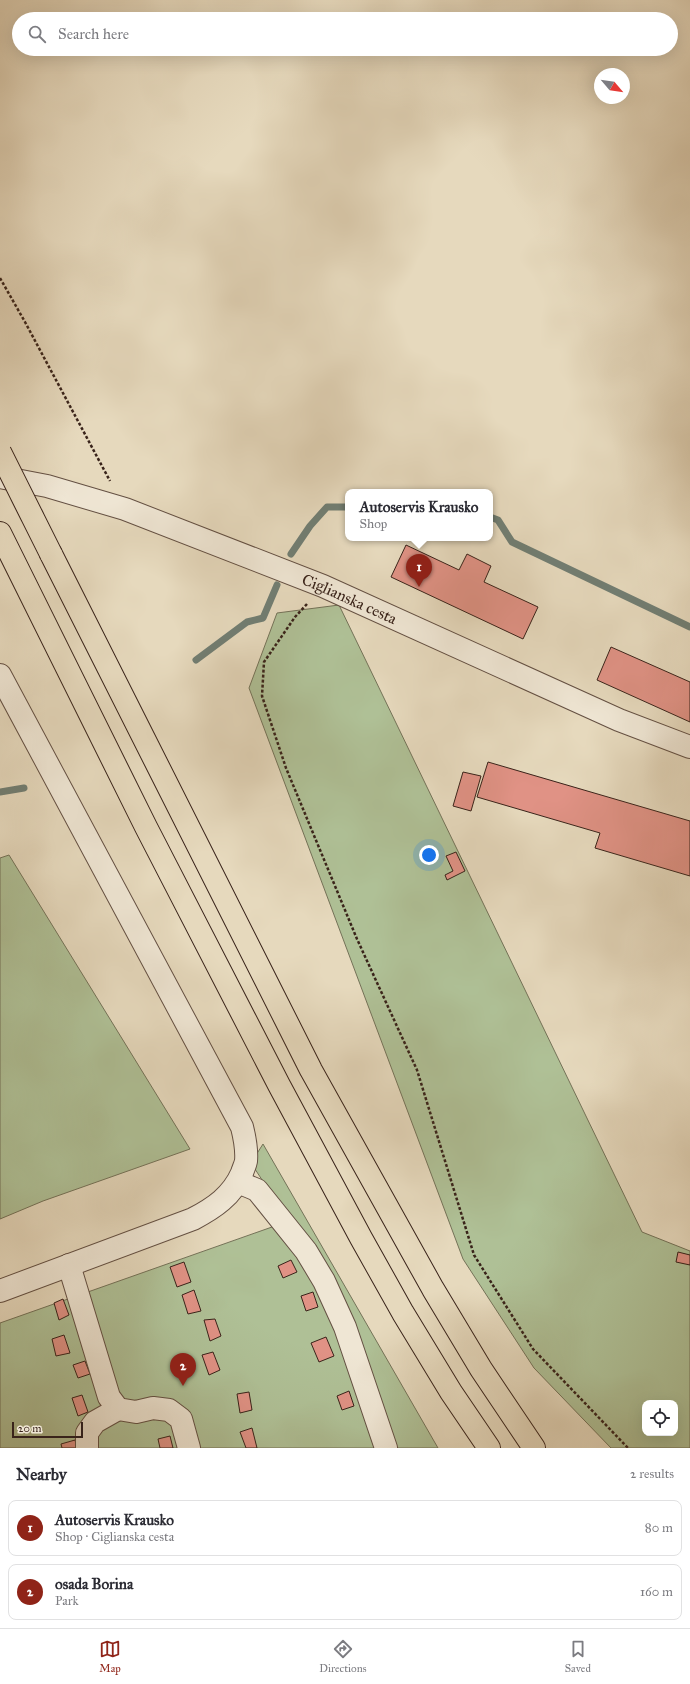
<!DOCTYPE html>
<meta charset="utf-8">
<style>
:root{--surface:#fff;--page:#f7f7f7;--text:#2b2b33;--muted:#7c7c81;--line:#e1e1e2;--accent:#8f2418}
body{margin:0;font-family:"IM FELL Great Primer",serif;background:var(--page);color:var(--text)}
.controls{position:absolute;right:12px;bottom:12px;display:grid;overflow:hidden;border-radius:8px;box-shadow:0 4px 16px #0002}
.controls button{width:36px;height:36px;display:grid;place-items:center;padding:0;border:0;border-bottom:1px solid var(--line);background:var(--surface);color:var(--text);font:20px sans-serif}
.compass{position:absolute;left:594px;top:68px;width:36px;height:36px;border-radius:50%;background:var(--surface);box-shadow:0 4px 16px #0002;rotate:119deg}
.scale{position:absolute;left:12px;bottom:10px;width:71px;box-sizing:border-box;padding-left:4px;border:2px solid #39231a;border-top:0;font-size:11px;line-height:14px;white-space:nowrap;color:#39231a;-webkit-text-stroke:3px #efe6d4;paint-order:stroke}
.you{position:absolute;left:429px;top:855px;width:14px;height:14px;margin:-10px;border:3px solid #fff;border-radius:50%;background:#1a73e8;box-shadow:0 0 0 6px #1a73e833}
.badge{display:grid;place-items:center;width:26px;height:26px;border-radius:50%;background:var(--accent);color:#fff;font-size:13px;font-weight:700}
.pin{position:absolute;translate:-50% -33px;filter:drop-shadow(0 1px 2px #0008)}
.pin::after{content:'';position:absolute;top:21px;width:14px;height:12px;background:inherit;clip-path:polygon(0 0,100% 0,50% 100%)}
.popup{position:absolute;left:345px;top:489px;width:148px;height:52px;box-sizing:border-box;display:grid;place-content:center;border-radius:8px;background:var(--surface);filter:drop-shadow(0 1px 3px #0005);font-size:13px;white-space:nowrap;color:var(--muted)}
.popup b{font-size:15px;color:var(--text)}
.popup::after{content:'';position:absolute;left:50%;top:100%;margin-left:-8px;border:8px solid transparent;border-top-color:var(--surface)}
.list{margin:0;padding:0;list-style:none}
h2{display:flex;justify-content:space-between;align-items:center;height:52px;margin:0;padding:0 16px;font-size:17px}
h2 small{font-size:13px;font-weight:400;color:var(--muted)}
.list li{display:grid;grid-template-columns:26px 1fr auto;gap:12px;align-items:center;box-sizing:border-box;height:56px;margin:0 8px 8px;padding:0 8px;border:1px solid var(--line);border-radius:8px}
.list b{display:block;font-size:15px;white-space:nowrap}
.list p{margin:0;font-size:13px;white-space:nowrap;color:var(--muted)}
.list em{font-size:13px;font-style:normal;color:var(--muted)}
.icon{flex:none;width:22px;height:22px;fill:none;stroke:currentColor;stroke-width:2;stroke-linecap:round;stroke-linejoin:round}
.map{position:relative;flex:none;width:690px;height:1448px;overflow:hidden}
.search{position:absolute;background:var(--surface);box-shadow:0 4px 16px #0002;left:12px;right:12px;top:12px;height:44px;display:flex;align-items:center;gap:10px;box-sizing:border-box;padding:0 14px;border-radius:22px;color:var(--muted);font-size:15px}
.sheet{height:180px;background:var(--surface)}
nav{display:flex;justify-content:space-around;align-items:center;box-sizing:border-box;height:56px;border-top:1px solid var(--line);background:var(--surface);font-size:11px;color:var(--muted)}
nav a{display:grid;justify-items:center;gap:2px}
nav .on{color:var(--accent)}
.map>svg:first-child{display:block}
.green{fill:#afc096;stroke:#747258;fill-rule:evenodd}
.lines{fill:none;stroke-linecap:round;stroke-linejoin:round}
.stream{stroke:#717e73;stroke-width:7}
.building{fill:#e09285;stroke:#39231a}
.minor-casing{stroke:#645043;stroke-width:24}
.major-casing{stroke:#39231a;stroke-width:24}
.path{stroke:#39231a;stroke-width:2.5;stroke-dasharray:3 2;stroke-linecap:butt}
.minor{stroke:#efe6d4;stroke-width:22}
.major{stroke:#e6d9bd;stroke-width:22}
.major-bridge-casing{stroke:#39231a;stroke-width:24;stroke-linecap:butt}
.major-bridge{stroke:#e6d9bd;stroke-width:22}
.labels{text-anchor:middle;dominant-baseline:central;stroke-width:3.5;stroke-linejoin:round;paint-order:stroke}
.street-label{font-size:16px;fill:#39231a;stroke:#efe6d4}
</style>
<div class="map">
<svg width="690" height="1448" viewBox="0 0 690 1448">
<rect width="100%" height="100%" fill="#e6d9bd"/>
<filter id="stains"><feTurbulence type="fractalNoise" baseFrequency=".005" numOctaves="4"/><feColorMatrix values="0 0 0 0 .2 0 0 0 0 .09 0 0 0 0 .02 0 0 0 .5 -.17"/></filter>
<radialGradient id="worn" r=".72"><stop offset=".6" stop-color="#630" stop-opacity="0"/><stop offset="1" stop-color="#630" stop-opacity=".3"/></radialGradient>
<g class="green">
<path d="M339,605L642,1232L690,1251V1448H611L534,1368L463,1259L249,688L277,613ZM645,1403H675V1433H645Z"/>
<path d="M9,855L190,1149L43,1201L0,1219V858Z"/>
<path d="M263,1144L438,1448H0V1323L289,1221L251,1163Z"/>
</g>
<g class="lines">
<g class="stream">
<path d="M490,517L498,520L512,542L690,627"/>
<path d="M291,554L310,526L327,507H348"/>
<path d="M196,660L247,622L263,618L277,585"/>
<path d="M0,792L24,788"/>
</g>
</g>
<g class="building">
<path d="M406,545L459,570L467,554L491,566L484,582L538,607L523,639L391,577Z"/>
<path d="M611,647L690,682V722L597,680Z"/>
<path d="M488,762L690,821V876L595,848L600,833L477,797Z"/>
<path d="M463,772L481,776L471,811L453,806Z"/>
<path d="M456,852L465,871L447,880L445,875L453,871L446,856Z"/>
<path d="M678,1252L690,1255V1265L676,1262Z"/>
<path d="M291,1260L297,1272L283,1278L278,1266Z"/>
<path d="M184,1262L191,1282L177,1287L170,1267Z"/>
<path d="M194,1290L201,1311L188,1314L182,1295Z"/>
<path d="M313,1292L318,1307L306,1311L301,1296Z"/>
<path d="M63,1299L69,1315L59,1320L54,1303Z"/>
<path d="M215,1319L221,1336L210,1341L204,1320Z"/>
<path d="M64,1335L70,1353L56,1356L52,1339Z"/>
<path d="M326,1337L334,1356L319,1362L311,1343Z"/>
<path d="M213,1352L220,1370L209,1375L202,1355Z"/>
<path d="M85,1361L90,1374L78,1378L73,1365Z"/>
<path d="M349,1391L354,1406L342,1410L337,1396Z"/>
<path d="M249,1392L252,1410L240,1413L237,1394Z"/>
<path d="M82,1395L88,1412L78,1416L72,1398Z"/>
<path d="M252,1428L257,1448H246L240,1432Z"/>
<path d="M170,1436L173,1448H160L158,1439Z"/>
<path d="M75,1440L77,1448H62L61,1444Z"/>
</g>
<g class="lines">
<g class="minor-casing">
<g id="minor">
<path id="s1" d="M0,477L47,486L125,509L323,586L619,720L690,747"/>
<path d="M0,675L242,1127C245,1139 247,1150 246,1161C245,1166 243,1169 242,1173C232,1196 214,1208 193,1219L0,1291"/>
<path d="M238,1182L257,1190L306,1251L324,1281L345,1327L386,1448"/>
<path d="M69,1265L109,1397L118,1409L136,1412L153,1408L169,1410L181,1419L189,1448"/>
<path d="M87,1448V1433L95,1422L118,1409"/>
</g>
</g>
<g class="major-casing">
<g id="major">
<path d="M0,533L146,827L279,1085L361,1238L403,1313L451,1392L489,1448"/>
<path d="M51,554L311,1070L433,1289L481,1369L534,1448"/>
</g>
</g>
<g class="path">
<path d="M0,278L25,322L110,481"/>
<path d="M307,604L295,617L264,662L262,696L286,768L357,939L417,1070L474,1255L533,1349L628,1448"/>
</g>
<use href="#minor" class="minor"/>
<use href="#major" class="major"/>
<g class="major-bridge-casing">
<path id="major-bridge" d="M0,452L51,554"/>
</g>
<use href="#major-bridge" class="major-bridge"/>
</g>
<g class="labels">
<g class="street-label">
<text stroke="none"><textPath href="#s1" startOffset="371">Ciglianska cesta</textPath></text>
</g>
</g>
<rect width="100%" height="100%" filter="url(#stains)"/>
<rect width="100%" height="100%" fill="url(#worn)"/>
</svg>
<div class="controls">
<button><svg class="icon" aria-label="locate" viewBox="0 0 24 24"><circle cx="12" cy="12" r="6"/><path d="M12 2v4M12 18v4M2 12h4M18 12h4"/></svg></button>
</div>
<svg class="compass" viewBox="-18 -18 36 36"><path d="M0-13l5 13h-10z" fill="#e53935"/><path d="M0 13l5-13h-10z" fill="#7c7c81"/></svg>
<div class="scale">20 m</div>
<div class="you"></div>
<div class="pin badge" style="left:419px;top:587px">1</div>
<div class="popup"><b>Autoservis Krausko</b>Shop</div>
<div class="pin badge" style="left:183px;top:1386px">2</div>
<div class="search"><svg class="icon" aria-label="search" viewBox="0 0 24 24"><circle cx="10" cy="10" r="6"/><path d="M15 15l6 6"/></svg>Search here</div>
</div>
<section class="sheet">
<h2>Nearby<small>2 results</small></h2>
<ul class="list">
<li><span class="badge">1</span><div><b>Autoservis Krausko</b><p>Shop · Ciglianska cesta</p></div><em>80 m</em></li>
<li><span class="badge">2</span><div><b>osada Borina</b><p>Park</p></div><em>160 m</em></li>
</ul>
</section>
<nav>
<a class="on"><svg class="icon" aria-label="map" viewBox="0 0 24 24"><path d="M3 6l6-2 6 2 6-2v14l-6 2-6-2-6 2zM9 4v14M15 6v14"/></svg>Map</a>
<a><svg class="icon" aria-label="directions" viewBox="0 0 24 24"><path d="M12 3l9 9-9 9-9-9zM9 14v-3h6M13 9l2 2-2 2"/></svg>Directions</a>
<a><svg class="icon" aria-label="saved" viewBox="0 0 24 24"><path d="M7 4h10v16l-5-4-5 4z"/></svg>Saved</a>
</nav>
